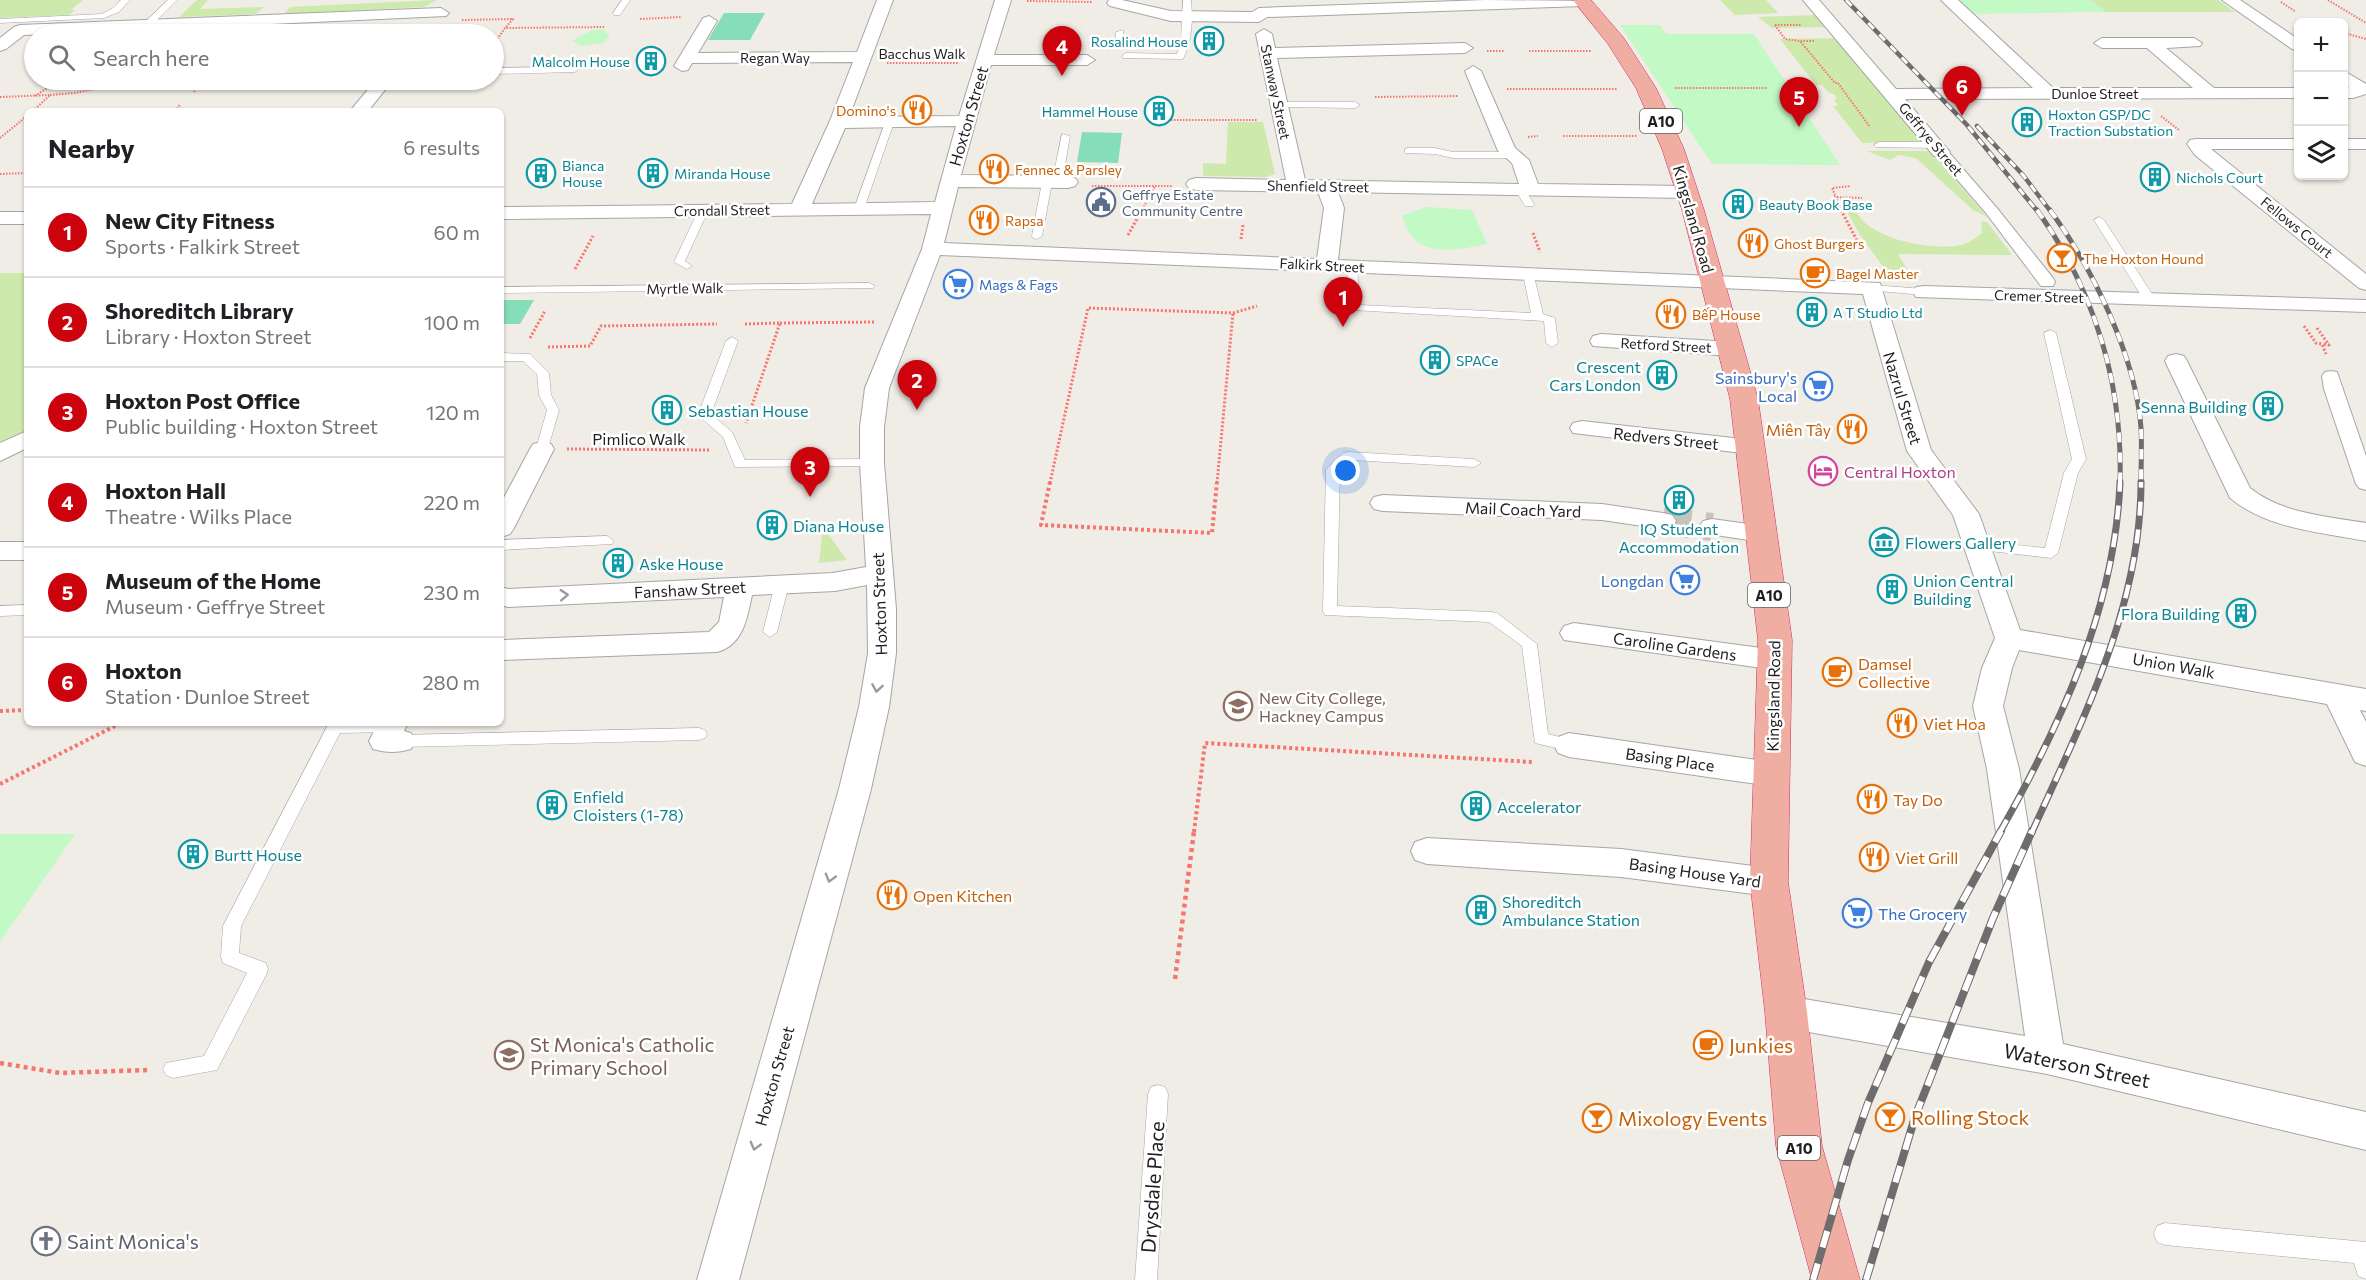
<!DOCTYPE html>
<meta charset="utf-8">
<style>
:root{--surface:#fff;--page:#f2f2f2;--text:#202124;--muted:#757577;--line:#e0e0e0;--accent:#cc020d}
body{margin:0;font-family:Commissioner,sans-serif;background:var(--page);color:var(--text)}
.controls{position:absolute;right:18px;top:18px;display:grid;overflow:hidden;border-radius:9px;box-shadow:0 2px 4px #0004}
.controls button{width:54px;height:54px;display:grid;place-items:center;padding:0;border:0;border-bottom:2px solid var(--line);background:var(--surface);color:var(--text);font:30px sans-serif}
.you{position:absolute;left:1346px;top:471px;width:21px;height:21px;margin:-15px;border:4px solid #fff;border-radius:50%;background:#1a73e8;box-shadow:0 0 0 9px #1a73e833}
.badge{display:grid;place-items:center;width:39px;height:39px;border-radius:50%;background:var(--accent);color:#fff;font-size:20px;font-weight:700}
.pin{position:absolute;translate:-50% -50px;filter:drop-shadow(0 2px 3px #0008)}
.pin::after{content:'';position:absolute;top:32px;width:21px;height:18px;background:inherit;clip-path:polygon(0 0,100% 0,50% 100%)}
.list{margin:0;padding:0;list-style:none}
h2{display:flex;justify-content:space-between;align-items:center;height:78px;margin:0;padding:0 24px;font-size:26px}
h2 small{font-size:20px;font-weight:400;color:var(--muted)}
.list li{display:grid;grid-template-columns:39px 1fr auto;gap:18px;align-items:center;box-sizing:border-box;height:90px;padding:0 24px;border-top:2px solid var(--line)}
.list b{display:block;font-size:22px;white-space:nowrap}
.list p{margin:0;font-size:20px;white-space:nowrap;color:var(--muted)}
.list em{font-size:20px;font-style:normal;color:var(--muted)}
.icon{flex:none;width:33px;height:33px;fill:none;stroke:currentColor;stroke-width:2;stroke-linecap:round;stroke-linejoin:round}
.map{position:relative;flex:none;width:2366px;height:1280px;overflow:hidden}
.search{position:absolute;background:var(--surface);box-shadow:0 2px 4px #0004;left:24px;top:24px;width:480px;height:66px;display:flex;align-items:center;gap:15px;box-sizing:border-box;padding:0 21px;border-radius:33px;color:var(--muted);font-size:22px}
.panel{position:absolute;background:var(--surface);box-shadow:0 2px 4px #0004;left:24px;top:108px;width:480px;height:618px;border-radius:9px}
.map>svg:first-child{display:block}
.grass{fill:#cde9ac}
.park{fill:#c3f9c5}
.pitch{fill:#85deb7}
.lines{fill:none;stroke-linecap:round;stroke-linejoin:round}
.minor-tunnel{stroke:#c6c3be;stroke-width:28;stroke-dasharray:28 14;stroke-linecap:butt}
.service-casing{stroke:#a6a6a6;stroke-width:1}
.pedestrian-casing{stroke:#a6a6a6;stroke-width:2}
.minor-casing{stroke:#a6a6a6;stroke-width:2}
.trunk-casing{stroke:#d9276d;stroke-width:1}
.path-far3{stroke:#f8756e;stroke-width:2;stroke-dasharray:1.5 1.5;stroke-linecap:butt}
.path-far2{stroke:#f8756e;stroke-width:3;stroke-dasharray:2 2;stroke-linecap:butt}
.path-far1{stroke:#f8756e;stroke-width:4;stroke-dasharray:3 3;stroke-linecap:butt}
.path{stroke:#f8756e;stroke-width:4.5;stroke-dasharray:4 4;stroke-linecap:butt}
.service{fill:#fff;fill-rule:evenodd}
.pedestrian{fill:#fff;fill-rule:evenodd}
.minor{fill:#fff;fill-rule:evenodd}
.trunk{fill:#f0aea2;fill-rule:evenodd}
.rail-far3-casing{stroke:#6d6d6d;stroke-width:4.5}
.rail-far2-casing{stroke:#6d6d6d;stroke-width:5}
.rail-far1-casing{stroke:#6d6d6d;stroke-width:7}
.rail-casing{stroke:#6d6d6d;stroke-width:8}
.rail-far3{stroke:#fff;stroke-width:3;stroke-dasharray:8;stroke-linecap:butt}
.rail-far2{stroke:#fff;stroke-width:4;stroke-dasharray:10;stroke-linecap:butt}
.rail-far1{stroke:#fff;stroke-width:4.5;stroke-dasharray:14;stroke-linecap:butt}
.rail{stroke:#fff;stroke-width:6;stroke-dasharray:17;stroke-linecap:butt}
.oneway{stroke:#9a9a9a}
.labels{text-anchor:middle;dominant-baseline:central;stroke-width:5;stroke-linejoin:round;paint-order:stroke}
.far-culture-label{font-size:14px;fill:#0d838f;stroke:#fff;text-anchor:start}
.far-street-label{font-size:14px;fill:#1f1f1f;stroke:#fff}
.far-food-label{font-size:14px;fill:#c56008;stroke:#fff;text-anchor:start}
.far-service-label{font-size:14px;fill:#4e5e75;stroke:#fff;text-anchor:start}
.far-shop-label{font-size:14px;fill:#366cbe;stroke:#fff;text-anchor:start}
.shield{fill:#fff;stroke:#626262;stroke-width:1.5}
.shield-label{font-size:15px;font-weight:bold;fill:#1f1f1f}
.street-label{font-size:16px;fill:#1f1f1f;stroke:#fff}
.culture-label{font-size:16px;fill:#0d838f;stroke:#fff;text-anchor:start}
.shop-label{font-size:16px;fill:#366cbe;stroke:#fff;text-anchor:end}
.food-label{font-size:16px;fill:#c56008;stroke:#fff;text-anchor:start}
.hotel-label{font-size:16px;fill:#b23c85;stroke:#fff;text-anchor:start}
.education-label{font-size:16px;fill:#785e54;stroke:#fff;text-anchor:start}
.near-education-label{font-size:20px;fill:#785e54;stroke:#fff;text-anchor:start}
.near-food-label{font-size:20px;fill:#c56008;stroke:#fff;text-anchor:start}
.near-street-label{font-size:20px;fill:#1f1f1f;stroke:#fff}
.near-worship-label{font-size:20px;fill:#5b616d;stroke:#fff;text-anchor:start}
</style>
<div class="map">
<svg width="2366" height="1280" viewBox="0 0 2366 1280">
<rect width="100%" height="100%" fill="#f0ece6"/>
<g class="grass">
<path d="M0,0H83L71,10H75L69,15L0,18Z"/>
<path d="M197,0H208L200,9L264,7L255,14L179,17Z"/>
<path d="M437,0L424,7L284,14L290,7Z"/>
<path d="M1720,0H1766L1778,13L1735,15Z"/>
<path d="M2090,0H2218L2235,12H2106Z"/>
<path d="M1817,15L1830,27L1772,28L1758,17Z"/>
<path d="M1838,38L1923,142L1862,143L1833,106H1838L1834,100L1837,99L1835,95L1828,92L1822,85H1816L1780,39Z"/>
<path d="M1228,122H1263L1275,174L1265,177L1203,176V163L1226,164Z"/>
<path d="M1867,151H1930L1987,217L1973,210L1916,158L1898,155L1890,160Z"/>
<path d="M1840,199L1853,200C1855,208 1857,215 1863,221C1883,241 1935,251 1961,245C1969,243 1976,238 1982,233L1981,221L1987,222L2012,255L1898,254L1914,281L1893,280L1860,235Z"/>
<path d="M0,273H27V433L0,446Z"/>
<path d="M823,527L847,560L819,563Z"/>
</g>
<g class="park">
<path d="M1959,0H2090L2106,12L1974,14Z"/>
<path d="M1620,25H1660L1666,34H1754L1840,165L1712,164Z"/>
<path d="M606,29L604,32L610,34L604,43L581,46L572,41L592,30Z"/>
<path d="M1426,207L1472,210L1487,244C1464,248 1432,257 1413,238C1408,233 1405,223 1402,216Z"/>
<path d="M0,834H75L0,942Z"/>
</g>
<g class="pitch">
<path d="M724,13H765L750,40H708Z"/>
<path d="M1082,132L1122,133L1118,163L1077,162Z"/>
<path d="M501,300H534L520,324H501Z"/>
</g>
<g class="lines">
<path class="minor-tunnel" d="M1663,521L1712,527"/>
<g class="service-casing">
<g id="service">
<path d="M121,0H130L119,12L104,18L0,23V19L102,14L113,8Z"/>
<path d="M168,0H177L150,27H144V23Z"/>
<path d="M622,0H630L620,15H614L613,13Z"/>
<path d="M1183,0H1191C1193,21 1192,41 1183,59L1123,58L1122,56L1126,53L1177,54L1180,45L1116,44V32L1123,30V39H1181Z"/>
<path d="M578,67L579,69L575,72L494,74V68Z"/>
<path d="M1280,102H1355L1360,105L1355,108L1277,107L1275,105Z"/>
<path d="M886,120L894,122L864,209L855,211L854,209Z"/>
<path d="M1062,134L1070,136L1062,182L1057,185L1052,182L1042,236L1037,239L1033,238L1032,236L1042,182L1047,179L1052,182Z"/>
<path d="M1879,142H1936L1941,145L1936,148L1876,147L1874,145Z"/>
<path d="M1408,148H1435L1453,152H1513L1518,155L1513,158H1453L1435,154L1405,153V149Z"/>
<path d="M1515,186H1523L1534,204L1533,206H1525L1514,188Z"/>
<path d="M703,208L708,211L685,261L692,266L687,269L674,262L698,211Z"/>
<path d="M2099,217L2104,220L2156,300L2154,302L2150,303L2144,300L2094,220Z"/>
<path d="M1352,263L1357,266L1360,305L1531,313L1523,274L1529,271L1533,272L1543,314L1555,318L1558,343L1552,347L1546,343L1544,321L1353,310L1348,306L1347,266Z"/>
<path d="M869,283L875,286L873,288L501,293V287Z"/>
<path d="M1872,285L1924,289L1930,292L1924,295L1868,290L1866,288Z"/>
<path d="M2050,330L2056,333L2086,459L2078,473L2058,553L2051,558L1972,549L1970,546L1972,543L1977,541L2045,548L2064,473L2072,459L2044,333Z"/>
<path d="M732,337L738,341L711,414L732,432L745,460L872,459L877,460L879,463L877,466L735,467L723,437L698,415L726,341Z"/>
<path d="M501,353L530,354L549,373L551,395L559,410L547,452H537L536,449L547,410L539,395L537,374L523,361H501Z"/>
<path d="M1348,452L1474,459L1481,463L1474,467L1351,460L1340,470L1337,606L1492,612L1497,613L1537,644L1548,734L1575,741L1577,745L1575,749L1569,751L1535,743L1522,646L1489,622L1325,615L1323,611L1326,469L1343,453Z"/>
<path d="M607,536L614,541L612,544L501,550V540Z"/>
<path d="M782,579L789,584L777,632L770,637L763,632L775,584Z"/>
<path d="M27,605V615L0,616V606Z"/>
<path d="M329,723H397L399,726L397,730L391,732L340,733L241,926L239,953L266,963L268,969L266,975L217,1070L173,1078L166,1075L163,1069L166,1063L204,1056L247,973L223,963L221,957L223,926Z"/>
<path d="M699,728L705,730L707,734L705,738L699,740L400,747L394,745L392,741L394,737L400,735Z"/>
<path d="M1158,1085L1165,1087L1168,1094L1157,1280H1135L1148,1094L1151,1087Z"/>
<path d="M2165,1223L2366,1242V1279L2358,1276L2354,1263L2165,1245L2157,1242L2154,1234L2157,1226Z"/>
</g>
</g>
<g class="pedestrian-casing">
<g id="pedestrian">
<path d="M1941,148L1946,149L1996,207L2053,278L2055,282L2053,286H2041L1986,213L1936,155L1934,152Z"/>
<path d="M2331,371L2337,372L2366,456V490L2359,488L2356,484L2324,389L2322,376L2325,372Z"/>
</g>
</g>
<g class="minor-casing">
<g id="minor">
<path d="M877,0H893L849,117L959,116L995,0H1011L994,55H1087L1095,60L1087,65H991L961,175L1068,176L1075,178L1078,182L1075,186L1068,188L958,187L944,243L1317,259L1324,208L1318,192L1196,190L1189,188L1186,184L1189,180L1196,178L1286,180L1256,34L1264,29L1272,34L1275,48L1465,43L1473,48L1465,53L1277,58L1305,180L1519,184L1512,163L1498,151L1465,71L1473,66L1481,71L1515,148L1529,160L1538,184L1687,186L1694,188L1697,192L1694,196L1687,198L1338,192L1344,208L1338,260L1880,283L1931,450L1979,514L2020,630L2366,689V711L2360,710L2366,722V766L2355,762L2327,704L2019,650L2012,668L2003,706L2019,769L2063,1044L2366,1112V1150L2047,1074L1786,1028L1773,1023L1768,1012L1773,1001L1786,996L2025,1036L1987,769L1973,706L1982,668L1995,638L1953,515L1907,451L1863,294L940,255L889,388L884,427V463L896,609V653L889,707L871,789L739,1280H697L839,789L859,707L868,653L867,585L835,591L752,595C747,619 743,645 717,652L501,660V640L709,632L719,622L724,597L508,607L501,605V587L508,589L833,573L866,567L860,463V427L865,388L922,249L931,214L501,219V207L792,204L829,123L853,62L692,63L688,70L682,71L674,66L703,18L709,16L717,21L698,53L857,52ZM956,126L935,202L812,204L845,128Z"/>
<path d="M1109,0H1122L1171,11L1252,12L1259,8L1486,0L1591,1L1583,6L1267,17L1259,22L1171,21L1110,6L1107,3Z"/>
<path d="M1803,0H1819L1896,89L2033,88L1941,0H1958L2053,88H2193L2147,48H2102L2094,43L2102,38H2194L2202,43L2200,46L2166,48L2214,88H2298V98L1905,99L1950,152L1948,156H1934Z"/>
<path d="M2222,0H2240L2298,39V51L2292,49Z"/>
<path d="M441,8L449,13L446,16L24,35L6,49L0,51V38L14,27L20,25Z"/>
<path d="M2344,71L2366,84V94L2353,98H2344V88H2349L2344,84Z"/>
<path d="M376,80H393L368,111H350Z"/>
<path d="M2196,139H2298V149H2211L2366,274V290L2359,288L2195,155L2187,144L2190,140Z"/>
<rect x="2344" y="139" width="22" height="10"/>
<rect x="0" y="212" width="27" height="12"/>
<path d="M1924,286L2366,300V312L1916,297L1913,292L1916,287Z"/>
<path d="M1601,334L1732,342L1740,344L1743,349L1740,354L1732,356L1593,346L1590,341L1593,336Z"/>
<path d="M2176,354L2184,356L2187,361L2250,488C2283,514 2325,516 2366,523V541C2319,532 2268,529 2230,498L2165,361L2168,356Z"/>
<path d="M1582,421L1751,440L1760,442L1763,447L1760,452L1751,454L1573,433L1570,428L1573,423Z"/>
<path d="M27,431V448L0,461V443Z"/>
<path d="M542,442L551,444L554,449L514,528L510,534L501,537V503L530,449L533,444Z"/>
<path d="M1383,495L1602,504L1663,513L1672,515L1676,521L1672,527L1663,529L1602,520L1383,511L1374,509L1370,503L1374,497Z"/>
<path d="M1712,519L1770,527L1774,533L1770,539L1761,542L1703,533L1699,527L1703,521Z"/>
<rect x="0" y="542" width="27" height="18"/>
<path d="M1574,623L1776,650L1786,653L1790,660L1786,667L1776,670L1564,640L1560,633L1564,626Z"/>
<path d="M378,723H408L404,731L411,733L415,741L411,749C397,753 387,753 373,749L369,741Z"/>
<path d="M1569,733L1771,762L1782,765L1787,774L1782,783L1771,786L1569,757L1558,753L1554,745L1558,737Z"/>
<path d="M1427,838L1621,849L1769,868L1781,872L1786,882L1781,892L1769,896L1621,877L1427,864L1415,860L1411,851L1415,842Z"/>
</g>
</g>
<g class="trunk-casing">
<path id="trunk" d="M1573,0H1591L1623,37L1656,88L1684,149L1704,210L1758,399L1792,640L1788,882L1807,1012L1822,1146L1860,1280H1812L1776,1146L1765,1012L1750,882L1758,640L1730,399L1682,210L1662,149L1636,88L1608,44Z"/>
</g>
<g class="path-far3">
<path d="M2328,0L2366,23"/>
<path d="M1027,1L1092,2"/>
<path d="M2281,2L2296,12"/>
<path d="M640,19L682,17"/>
<path d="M462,20L513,19L506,27"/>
<path d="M1775,25H1801"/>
<path d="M1775,25L1785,39L1800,41"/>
<path d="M2344,33L2366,39"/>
<path d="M1814,41H1800L1835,83H1838L1870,127"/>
<path d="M494,44L505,28L605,27"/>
<path d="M1487,51H1504"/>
<path d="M1529,51H1591"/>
<path d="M887,63H958"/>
<path d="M1675,88H1768"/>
<path d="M1507,89H1617"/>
<path d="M194,92L202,82"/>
<path d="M50,95L75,93L129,82L261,80"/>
<path d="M35,96L52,85"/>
<path d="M0,97L50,95L33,111"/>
<path d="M1375,97L1458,96"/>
<path d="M175,111L180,105"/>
<path d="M2161,116L2179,130"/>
<path d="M1147,120H1257"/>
<path d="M1563,136H1637"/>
<path d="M1528,137L1538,136"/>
<path d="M0,138L27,116"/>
<path d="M0,174L27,173"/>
<path d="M1092,186H1172"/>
<path d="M1834,197L1862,198"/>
<path d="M1141,212L1155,186"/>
<path d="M1842,212L1832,188L1851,186"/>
</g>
<g class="path-far2">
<path d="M1841,210L1862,250"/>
<path d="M1533,233L1540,252"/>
<path d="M1128,235L1142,210"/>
<path d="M1241,239L1243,225"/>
<path d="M575,269L593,236"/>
<path d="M1233,313L1257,306"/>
<path d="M780,323L875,322"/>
<path d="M745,324L780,323L746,423"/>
<path d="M2304,326L2316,343L2322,344L2326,354"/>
<path d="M2317,328L2329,345L2322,344"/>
<path d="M530,338L545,311"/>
<path d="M548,347L590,346L601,326L717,324"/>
<path d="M567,449L709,450"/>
<path d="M1050,483L1088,308L1233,313"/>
<path d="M1217,483L1233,313"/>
</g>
<g class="path-far1">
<path d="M1050,482L1041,525L1212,533L1217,482"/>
<path d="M0,711L27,710"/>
<path d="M0,784L121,723"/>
<path d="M1194,832L1205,743L1532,762"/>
</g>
<g class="path">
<path d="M1175,979L1194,831"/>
<path d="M0,1063L60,1073L148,1070"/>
</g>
<use href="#service" class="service"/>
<use href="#pedestrian" class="pedestrian"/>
<use href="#minor" class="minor"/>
<use href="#trunk" class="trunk"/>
<g class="rail-far3-casing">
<g id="rail-far3">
<path d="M1846,0L1967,125L2038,212"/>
<path d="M1977,126L2023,175L2051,212"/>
</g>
</g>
<g class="rail-far2-casing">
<g id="rail-far2">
<path d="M2037,210C2095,291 2123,384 2120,483"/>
<path d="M2050,210C2092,267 2136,357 2141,428C2142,446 2141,465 2141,483"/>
</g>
</g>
<g class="rail-far1-casing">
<g id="rail-far1">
<path d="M2000,832C2061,724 2115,608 2120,482"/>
<path d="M2032,832C2082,721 2141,607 2141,482"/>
</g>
</g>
<g class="rail-casing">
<g id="rail">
<path d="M1813,1280L1848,1160L1868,1103L1929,962L2001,831"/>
<path d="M1866,1280L1915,1117L1993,918L2032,831"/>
</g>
</g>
<use href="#rail-far3" class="rail-far3"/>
<use href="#rail-far2" class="rail-far2"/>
<use href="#rail-far1" class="rail-far1"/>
<use href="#rail" class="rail"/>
</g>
<defs><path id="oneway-chevron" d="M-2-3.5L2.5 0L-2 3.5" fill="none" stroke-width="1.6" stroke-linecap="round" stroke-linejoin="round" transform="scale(1.5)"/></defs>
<g class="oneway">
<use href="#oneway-chevron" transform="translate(564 595) rotate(-3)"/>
<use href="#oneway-chevron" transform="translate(877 688) rotate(99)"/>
<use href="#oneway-chevron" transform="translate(830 878) rotate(106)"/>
<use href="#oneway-chevron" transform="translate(755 1146) rotate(105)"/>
</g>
<defs>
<g id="building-ring" transform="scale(1.5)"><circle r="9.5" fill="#fff" stroke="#0f9aa8" stroke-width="1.5"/><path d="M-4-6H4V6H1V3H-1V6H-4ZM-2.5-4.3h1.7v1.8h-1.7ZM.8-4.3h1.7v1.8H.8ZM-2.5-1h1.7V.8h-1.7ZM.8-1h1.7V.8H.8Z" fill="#0f9aa8"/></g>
<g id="restaurant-ring" transform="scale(1.5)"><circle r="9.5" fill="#fff" stroke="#e8710a" stroke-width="1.5"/><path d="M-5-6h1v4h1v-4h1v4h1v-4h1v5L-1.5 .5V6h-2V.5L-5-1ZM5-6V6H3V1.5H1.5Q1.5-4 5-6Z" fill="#e8710a"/></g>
<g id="civic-ring" transform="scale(1.5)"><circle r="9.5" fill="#fff" stroke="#5c6f8a" stroke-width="1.5"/><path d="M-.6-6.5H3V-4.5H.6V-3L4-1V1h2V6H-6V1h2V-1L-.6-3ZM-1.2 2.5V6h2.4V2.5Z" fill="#5c6f8a"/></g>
<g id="bar-ring" transform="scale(1.5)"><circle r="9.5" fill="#fff" stroke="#e8710a" stroke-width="1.5"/><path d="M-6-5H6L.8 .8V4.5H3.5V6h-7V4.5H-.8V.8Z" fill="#e8710a"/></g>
<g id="cafe-ring" transform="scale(1.5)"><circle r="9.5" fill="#fff" stroke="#e8710a" stroke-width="1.5"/><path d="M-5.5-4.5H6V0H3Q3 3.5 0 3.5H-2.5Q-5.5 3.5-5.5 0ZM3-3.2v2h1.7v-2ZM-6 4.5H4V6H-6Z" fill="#e8710a"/></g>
<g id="supermarket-ring" transform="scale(1.5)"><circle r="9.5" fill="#fff" stroke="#3f7fe0" stroke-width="1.5"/><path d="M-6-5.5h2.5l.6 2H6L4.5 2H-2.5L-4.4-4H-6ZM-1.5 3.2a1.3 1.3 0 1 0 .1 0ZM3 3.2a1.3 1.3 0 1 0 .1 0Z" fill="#3f7fe0"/></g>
<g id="hotel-ring" transform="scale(1.5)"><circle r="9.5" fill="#fff" stroke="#d1479c" stroke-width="1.5"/><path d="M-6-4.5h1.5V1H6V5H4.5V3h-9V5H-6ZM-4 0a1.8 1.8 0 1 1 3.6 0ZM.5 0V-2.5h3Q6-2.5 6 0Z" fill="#d1479c"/></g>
<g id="museum-ring" transform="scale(1.5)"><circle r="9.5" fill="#fff" stroke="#0f9aa8" stroke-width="1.5"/><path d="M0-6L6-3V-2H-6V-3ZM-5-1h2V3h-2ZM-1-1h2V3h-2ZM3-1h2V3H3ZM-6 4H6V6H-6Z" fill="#0f9aa8"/></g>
<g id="university-ring" transform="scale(1.5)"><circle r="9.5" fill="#fff" stroke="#8d6e63" stroke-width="1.5"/><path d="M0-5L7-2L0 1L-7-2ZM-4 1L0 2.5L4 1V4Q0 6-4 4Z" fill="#8d6e63"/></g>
<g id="school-ring" transform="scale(1.5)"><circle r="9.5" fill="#fff" stroke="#8d6e63" stroke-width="1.5"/><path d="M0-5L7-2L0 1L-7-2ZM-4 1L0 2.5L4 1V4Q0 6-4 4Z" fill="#8d6e63"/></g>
<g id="church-ring" transform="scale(1.5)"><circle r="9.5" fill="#fff" stroke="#6b7280" stroke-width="1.5"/><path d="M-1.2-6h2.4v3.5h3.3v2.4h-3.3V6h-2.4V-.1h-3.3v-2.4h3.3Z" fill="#6b7280"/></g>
</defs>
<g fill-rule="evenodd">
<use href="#building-ring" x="1209" y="41"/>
<use href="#building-ring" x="651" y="61"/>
<use href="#restaurant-ring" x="917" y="110"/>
<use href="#building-ring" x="1159" y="111"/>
<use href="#building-ring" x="2027" y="122"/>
<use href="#restaurant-ring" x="994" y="169"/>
<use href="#building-ring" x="541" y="173"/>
<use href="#building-ring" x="653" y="173"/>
<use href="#building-ring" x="2155" y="177"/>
<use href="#civic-ring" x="1101" y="202"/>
<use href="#building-ring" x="1738" y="204"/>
<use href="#restaurant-ring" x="984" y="220"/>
<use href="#restaurant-ring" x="1753" y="243"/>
<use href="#bar-ring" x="2062" y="258"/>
<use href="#cafe-ring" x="1815" y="273"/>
<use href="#supermarket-ring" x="958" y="284"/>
<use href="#building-ring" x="1812" y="312"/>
<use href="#restaurant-ring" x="1671" y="314"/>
<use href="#building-ring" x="1435" y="360"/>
<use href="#building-ring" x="1662" y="375"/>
<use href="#supermarket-ring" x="1818" y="386"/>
<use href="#building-ring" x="2268" y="406"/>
<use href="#building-ring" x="667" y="410"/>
<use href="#restaurant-ring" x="1852" y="429"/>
<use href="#hotel-ring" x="1823" y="471"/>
<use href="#building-ring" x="1679" y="500"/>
<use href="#building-ring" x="772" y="525"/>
<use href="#museum-ring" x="1884" y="542"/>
<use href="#building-ring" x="618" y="563"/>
<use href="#supermarket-ring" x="1685" y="580"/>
<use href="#building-ring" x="1892" y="589"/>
<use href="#building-ring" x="2241" y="613"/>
<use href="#cafe-ring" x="1837" y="672"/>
<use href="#university-ring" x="1238" y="706"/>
<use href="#restaurant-ring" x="1902" y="723"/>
<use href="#restaurant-ring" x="1872" y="799"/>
<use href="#building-ring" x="552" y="805"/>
<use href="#building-ring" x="1476" y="806"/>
<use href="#building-ring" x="193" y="854"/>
<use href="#restaurant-ring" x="1874" y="857"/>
<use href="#restaurant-ring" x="892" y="895"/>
<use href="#building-ring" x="1481" y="910"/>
<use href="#supermarket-ring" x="1857" y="913"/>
<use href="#cafe-ring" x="1708" y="1045"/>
<use href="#school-ring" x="509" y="1055"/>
<use href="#bar-ring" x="1890" y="1117"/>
<use href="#bar-ring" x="1597" y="1118"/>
<use href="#church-ring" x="46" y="1241"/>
</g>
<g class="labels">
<g class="far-culture-label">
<text x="1188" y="41" text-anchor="end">Rosalind House</text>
<text x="630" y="61" text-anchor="end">Malcolm House</text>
<text x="1138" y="111" text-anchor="end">Hammel House</text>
<text x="2048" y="114">Hoxton GSP/DC<tspan x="2048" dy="16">Traction Substation</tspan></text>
<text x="562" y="165">Bianca<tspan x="562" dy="16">House</tspan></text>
<text x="674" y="173">Miranda House</text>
<text x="2176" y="177">Nichols Court</text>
<text x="1759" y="204">Beauty Book Base</text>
<text x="1833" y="312">A T Studio Ltd</text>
<text x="1456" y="360">SPACe</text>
</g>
<g class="far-street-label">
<text x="922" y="53">Bacchus Walk</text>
<text x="775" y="57">Regan Way</text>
<text transform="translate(1276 92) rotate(78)">Stanway Street</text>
<text x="2095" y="93">Dunloe Street</text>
<text transform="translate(1931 139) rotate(50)">Geffrye Street</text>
<text transform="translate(1318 186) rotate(1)">Shenfield Street</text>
<text transform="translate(722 210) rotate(-1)">Crondall Street</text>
<text transform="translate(2297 227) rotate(39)">Fellows Court</text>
<text transform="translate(1322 265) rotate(3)">Falkirk Street</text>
<text transform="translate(685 288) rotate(-1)">Myrtle Walk</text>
<text transform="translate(2039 296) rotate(2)">Cremer Street</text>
<text transform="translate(1666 345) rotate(3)">Retford Street</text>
</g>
<g class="far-food-label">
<text x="896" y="110" text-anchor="end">Domino's</text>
<text x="1015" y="169">Fennec &amp; Parsley</text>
<text x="1005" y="220">Rapsa</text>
<text x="1774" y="243">Ghost Burgers</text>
<text x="2083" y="258">The Hoxton Hound</text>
<text x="1836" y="273">Bagel Master</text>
<text x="1692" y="314">BếP House</text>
</g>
<g class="far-service-label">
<text x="1122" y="194">Geffrye Estate<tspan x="1122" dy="16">Community Centre</tspan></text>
</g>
<g class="far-shop-label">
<text x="979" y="284">Mags &amp; Fags</text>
</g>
<g class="shield">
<rect x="1640" y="109" width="42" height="24" rx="4.5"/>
<rect x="1748" y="583" width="42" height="24" rx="4.5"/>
<rect x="1778" y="1136" width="42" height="24" rx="4.5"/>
</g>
<g class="shield-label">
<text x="1661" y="121">A10</text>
<text x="1769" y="595">A10</text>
<text x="1799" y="1148">A10</text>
</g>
<g class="street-label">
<text transform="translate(968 116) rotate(-74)">Hoxton Street</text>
<text transform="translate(1694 219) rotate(74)">Kingsland Road</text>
<text transform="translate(1903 398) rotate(73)">Nazrul Street</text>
<text x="639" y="438">Pimlico Walk</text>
<text transform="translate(1666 438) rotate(6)">Redvers Street</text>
<text transform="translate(1523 509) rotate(2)">Mail Coach Yard</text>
<text transform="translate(690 589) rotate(-3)">Fanshaw Street</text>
<text transform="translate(879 604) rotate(-92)">Hoxton Street</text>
<text transform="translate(1675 646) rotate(8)">Caroline Gardens</text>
<text transform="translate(2174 665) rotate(10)">Union Walk</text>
<text transform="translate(1773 696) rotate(-89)">Kingsland Road</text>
<text transform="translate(1670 759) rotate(8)">Basing Place</text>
<text transform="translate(1695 872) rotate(8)">Basing House Yard</text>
<text transform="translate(774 1076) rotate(-74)">Hoxton Street</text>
</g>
<g class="culture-label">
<text x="1641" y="366" text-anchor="end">Crescent<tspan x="1641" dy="18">Cars London</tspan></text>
<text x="2247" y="406" text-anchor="end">Senna Building</text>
<text x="688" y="410">Sebastian House</text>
<text x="793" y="525">Diana House</text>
<text x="1679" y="528" text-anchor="middle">IQ Student<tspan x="1679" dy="18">Accommodation</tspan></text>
<text x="1905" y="542">Flowers Gallery</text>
<text x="639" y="563">Aske House</text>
<text x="1913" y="580">Union Central<tspan x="1913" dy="18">Building</tspan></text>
<text x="2220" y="613" text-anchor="end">Flora Building</text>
<text x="573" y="796">Enfield<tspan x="573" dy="18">Cloisters (1-78)</tspan></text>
<text x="1497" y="806">Accelerator</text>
<text x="214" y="854">Burtt House</text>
<text x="1502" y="901">Shoreditch<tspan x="1502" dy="18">Ambulance Station</tspan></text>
</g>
<g class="shop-label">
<text x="1797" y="377">Sainsbury's<tspan x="1797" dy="18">Local</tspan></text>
<text x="1664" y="580">Longdan</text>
<text x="1878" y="913" text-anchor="start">The Grocery</text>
</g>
<g class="food-label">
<text x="1831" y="429" text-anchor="end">Miên Tây</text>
<text x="1858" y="663">Damsel<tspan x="1858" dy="18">Collective</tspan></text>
<text x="1923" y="723">Viet Hoa</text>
<text x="1893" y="799">Tay Do</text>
<text x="1895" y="857">Viet Grill</text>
<text x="913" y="895">Open Kitchen</text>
</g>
<g class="hotel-label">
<text x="1844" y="471">Central Hoxton</text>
</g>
<g class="education-label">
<text x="1259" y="697">New City College,<tspan x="1259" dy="18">Hackney Campus</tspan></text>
</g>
<g class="near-education-label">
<text x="530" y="1044">St Monica's Catholic<tspan x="530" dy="23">Primary School</tspan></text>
</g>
<g class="near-food-label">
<text x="1729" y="1045">Junkies</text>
<text x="1911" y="1117">Rolling Stock</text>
<text x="1618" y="1118">Mixology Events</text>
</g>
<g class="near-street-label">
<text transform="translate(2077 1065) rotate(12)">Waterson Street</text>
<text transform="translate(1152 1187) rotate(-86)">Drysdale Place</text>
</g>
<g class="near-worship-label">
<text x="67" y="1241">Saint Monica's</text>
</g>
</g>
</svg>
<div class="controls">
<button>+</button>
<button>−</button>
<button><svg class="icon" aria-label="layers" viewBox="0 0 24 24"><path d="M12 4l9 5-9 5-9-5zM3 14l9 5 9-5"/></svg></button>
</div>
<div class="you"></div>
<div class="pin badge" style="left:1343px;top:327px">1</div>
<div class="pin badge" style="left:917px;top:410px">2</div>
<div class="pin badge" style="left:810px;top:497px">3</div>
<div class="pin badge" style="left:1062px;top:76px">4</div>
<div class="pin badge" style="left:1799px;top:127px">5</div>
<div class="pin badge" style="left:1962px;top:116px">6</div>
<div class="search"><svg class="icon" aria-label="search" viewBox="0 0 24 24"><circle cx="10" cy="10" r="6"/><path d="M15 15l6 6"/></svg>Search here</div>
<section class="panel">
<h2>Nearby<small>6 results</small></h2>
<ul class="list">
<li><span class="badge">1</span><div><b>New City Fitness</b><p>Sports · Falkirk Street</p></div><em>60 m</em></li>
<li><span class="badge">2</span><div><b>Shoreditch Library</b><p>Library · Hoxton Street</p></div><em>100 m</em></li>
<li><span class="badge">3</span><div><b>Hoxton Post Office</b><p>Public building · Hoxton Street</p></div><em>120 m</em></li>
<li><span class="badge">4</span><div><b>Hoxton Hall</b><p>Theatre · Wilks Place</p></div><em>220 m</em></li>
<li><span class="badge">5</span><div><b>Museum of the Home</b><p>Museum · Geffrye Street</p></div><em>230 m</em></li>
<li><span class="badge">6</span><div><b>Hoxton</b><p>Station · Dunloe Street</p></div><em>280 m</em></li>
</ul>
</section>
</div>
